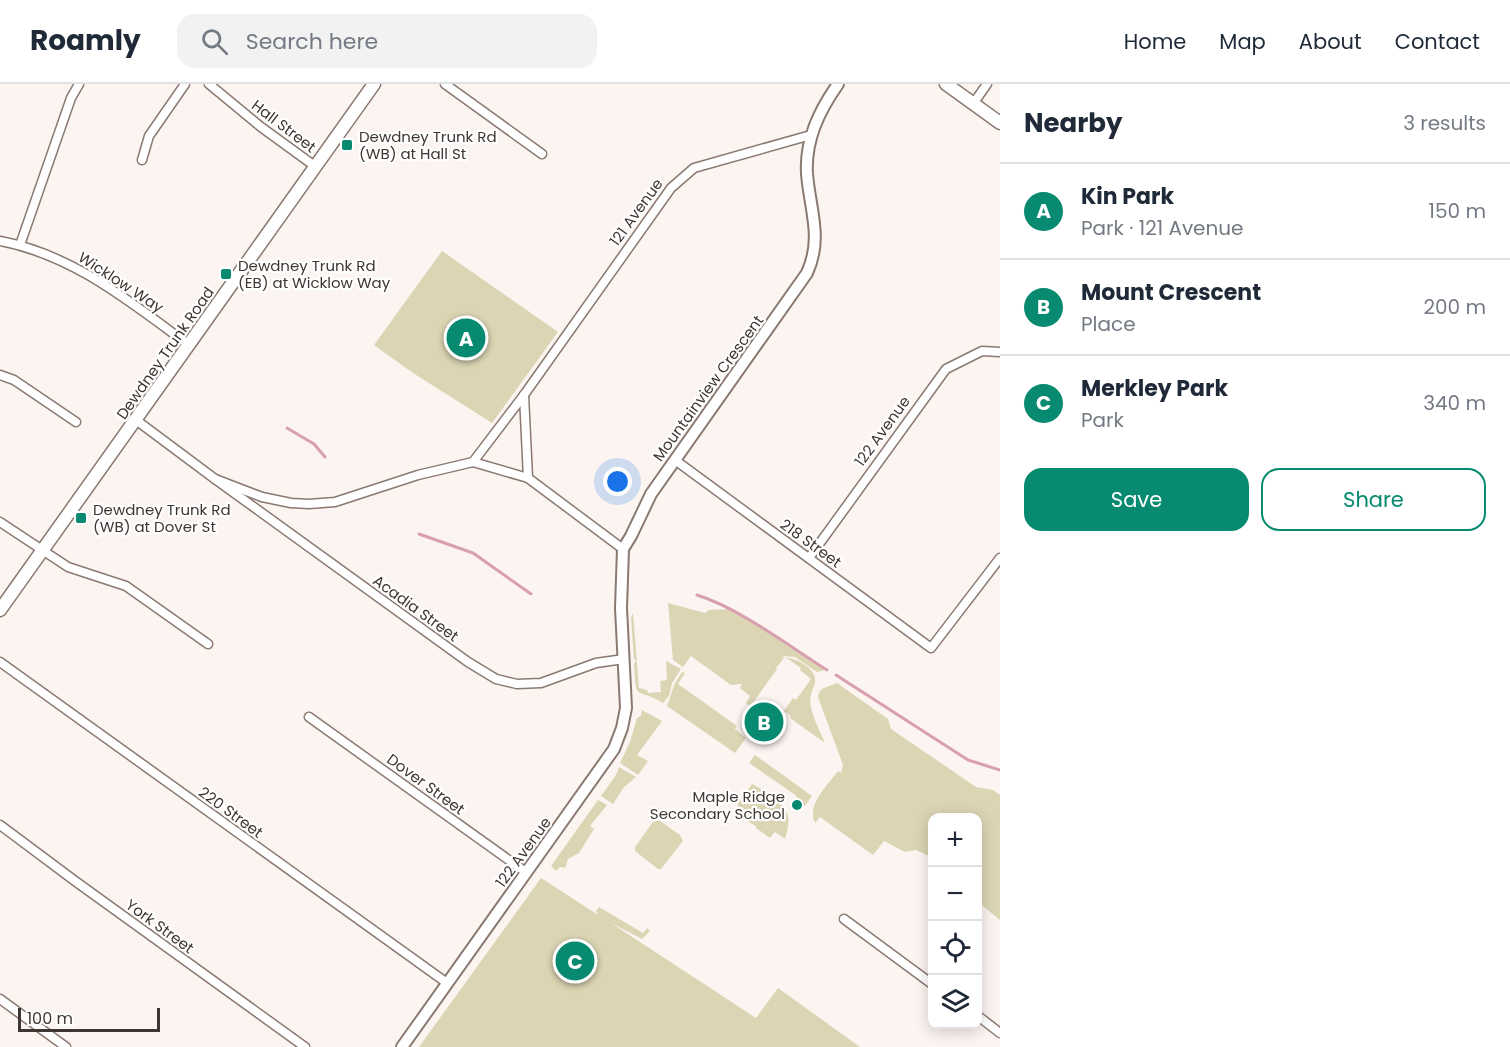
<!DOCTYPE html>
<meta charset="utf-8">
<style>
:root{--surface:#fff;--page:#f2f2f3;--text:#1f2937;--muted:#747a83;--line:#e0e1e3;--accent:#078a6f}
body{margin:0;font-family:Poppins,sans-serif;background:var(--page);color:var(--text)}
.controls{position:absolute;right:18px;bottom:18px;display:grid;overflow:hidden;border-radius:12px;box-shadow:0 3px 15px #0003}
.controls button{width:54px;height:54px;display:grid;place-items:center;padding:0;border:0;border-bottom:2px solid var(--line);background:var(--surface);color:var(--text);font:30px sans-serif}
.scale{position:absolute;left:18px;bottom:15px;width:142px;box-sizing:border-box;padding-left:6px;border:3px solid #3e3632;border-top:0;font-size:16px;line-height:21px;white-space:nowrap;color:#3e3632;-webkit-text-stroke:4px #fff;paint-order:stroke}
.you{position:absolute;left:618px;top:398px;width:21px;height:21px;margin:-15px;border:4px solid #fff;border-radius:50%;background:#1a73e8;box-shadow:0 0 0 9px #1a73e833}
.badge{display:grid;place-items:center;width:39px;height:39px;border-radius:50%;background:var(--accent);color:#fff;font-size:20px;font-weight:700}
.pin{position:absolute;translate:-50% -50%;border:3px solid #fff;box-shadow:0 2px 6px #0006}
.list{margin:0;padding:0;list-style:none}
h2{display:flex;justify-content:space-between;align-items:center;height:78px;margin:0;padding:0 24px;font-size:26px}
h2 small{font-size:20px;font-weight:400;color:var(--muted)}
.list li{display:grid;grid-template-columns:39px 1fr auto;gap:18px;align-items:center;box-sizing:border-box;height:96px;padding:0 24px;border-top:2px solid var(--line)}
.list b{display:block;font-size:22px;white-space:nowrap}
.list p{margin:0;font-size:20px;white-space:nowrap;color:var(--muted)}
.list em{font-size:20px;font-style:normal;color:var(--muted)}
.actions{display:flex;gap:12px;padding:18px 24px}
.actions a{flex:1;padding:14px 0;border:2px solid var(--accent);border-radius:18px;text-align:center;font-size:21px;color:var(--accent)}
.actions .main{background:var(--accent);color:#fff}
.icon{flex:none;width:33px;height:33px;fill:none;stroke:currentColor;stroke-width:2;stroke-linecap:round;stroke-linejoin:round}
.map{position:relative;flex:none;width:1000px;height:963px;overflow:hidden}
header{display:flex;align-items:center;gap:36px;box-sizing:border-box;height:84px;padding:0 30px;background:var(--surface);border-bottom:2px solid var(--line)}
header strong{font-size:28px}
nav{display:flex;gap:33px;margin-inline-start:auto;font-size:21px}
.search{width:420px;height:54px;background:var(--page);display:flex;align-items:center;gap:15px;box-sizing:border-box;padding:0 21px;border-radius:18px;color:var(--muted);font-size:22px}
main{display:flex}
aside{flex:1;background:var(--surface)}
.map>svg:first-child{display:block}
.green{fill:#dbd5b4}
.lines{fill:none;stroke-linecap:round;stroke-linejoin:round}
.stream{stroke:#d8a0af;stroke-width:3}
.minor-casing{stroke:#8a7970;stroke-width:11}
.tertiary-casing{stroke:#8a7970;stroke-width:14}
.secondary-casing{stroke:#8a7970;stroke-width:15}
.minor{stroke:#fff;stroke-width:8}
.tertiary{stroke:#fff;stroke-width:10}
.secondary{stroke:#fff;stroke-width:12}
.poi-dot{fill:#078a6f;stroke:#fff;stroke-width:2}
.labels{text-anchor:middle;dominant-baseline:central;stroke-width:4.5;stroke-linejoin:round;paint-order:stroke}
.street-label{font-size:15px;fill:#3e3632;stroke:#fff}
.poi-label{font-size:15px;fill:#3e3632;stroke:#fff;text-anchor:start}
</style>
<header>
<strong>Roamly</strong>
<div class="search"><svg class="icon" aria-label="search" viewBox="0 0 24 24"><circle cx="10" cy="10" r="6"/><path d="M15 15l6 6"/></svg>Search here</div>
<nav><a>Home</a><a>Map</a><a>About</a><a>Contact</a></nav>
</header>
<main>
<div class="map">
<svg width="1000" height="963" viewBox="0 0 1000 963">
<rect width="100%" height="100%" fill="#fcf4f0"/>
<g class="green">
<path d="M442,167L558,248L492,339L413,289L374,261Z"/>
<path d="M668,519L705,529L709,526L732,525L797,565L825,586L817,588L795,573L784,572L782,574C792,572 814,582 815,595C816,604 808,608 811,623C814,636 820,648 825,659L790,634L791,632L784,627L793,614L796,616L811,595L800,586L801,584L785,573L776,584L777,585L750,623L746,619L750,612L740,604L742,600L731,601L691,572L683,583L673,576Z"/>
<path d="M633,529L639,604L647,606L648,609L661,608L660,597L667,596L666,577L681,585L672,599L669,612L663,619C636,602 636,620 634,580L636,577L634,575L631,534Z"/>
<path d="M682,588L685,589L678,600L737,642L735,645L746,654L735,669L667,622L675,599Z"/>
<path d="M837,599L888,635L891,645L976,703L993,706L1000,711V836L978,818V734H932V777L929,772L916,766L905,768L884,757L873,771L820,733L815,739C806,721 828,701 838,687L841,689L843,681L818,613C820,601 829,604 837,599Z"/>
<path d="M642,626L662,637L637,671L648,677L638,691L620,679L630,658L637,634L641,632Z"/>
<path d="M755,671L812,712L805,722L794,710L749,679Z"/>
<path d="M619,683L636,693L624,703L613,720L601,712L616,691Z"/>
<path d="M752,700C759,703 766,708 772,713C791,727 791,734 785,755L775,748L770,754L756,744V742L736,730L740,724L737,721Z"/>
<path d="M598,716L607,721L590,742L594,745L579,769L568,775L565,784L560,783L556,787L551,782Z"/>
<path d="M656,736L660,737L680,751L683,757L661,785H658L635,767V763L653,738Z"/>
<path d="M541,794L598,831L596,827L599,823L643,849L647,844L650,847L642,855L611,839L756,934L778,904L860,963H419Z"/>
</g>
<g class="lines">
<g class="stream">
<path d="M287,344L314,360L325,373"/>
<path d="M419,450L473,469L531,510"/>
<path d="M697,511C739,524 789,562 827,586"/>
<path d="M836,591L968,676L1000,686"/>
</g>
<g class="minor-casing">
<g id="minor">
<path d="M209,0L261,43L316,83"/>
<path d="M445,0L542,70"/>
<path d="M973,20L987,0"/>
<path d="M142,76L149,52L185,0"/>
<path d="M0,157C74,171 130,218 189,261"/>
<path d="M20,161L71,14L79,0"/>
<path d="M0,291L14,296L76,338"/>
<path d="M524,311L528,394"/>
<path d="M136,336L215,395L468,578L496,595L517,600L541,599L596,579L624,575"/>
<path d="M675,376L931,564L1000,474"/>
<path d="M473,378L528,394L623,465"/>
<path d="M215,395L262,413L291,419L309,420L335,418L418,391L473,378L524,311L671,104L694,84L811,51"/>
<path d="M0,438L68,483L126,502L208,560"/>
<path d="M809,474L946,285L982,267L1000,268"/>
<path d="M0,578L447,899"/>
<path d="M309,633L527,789"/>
<path d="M0,741L75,797L305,963"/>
<path d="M844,835L932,900"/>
<path d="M0,915L66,963"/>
<path d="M978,932L1000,949"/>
</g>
</g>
<g class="tertiary-casing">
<path id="tertiary" d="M402,963L614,665L622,644L626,624L621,524L623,465L631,452L651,410L807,189C823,154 810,126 807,90C805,56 819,27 838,0"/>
</g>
<g class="secondary-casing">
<g id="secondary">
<path d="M946,0L1000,39"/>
<path d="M0,526L374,0"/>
</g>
</g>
<use href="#minor" class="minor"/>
<use href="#tertiary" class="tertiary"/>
<use href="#secondary" class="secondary"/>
</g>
<g class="poi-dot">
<rect x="341" y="55" width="12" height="12" rx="3"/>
<rect x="220" y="184" width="12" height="12" rx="3"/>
<rect x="75" y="428" width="12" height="12" rx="3"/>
<circle cx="797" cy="721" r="6"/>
</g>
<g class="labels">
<g class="street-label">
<text transform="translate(284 42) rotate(37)">Hall Street</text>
<text transform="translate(636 128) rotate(-54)">121 Avenue</text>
<text transform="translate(121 198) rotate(33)">Wicklow Way</text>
<text transform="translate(165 269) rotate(-55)">Dewdney Trunk Road</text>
<text transform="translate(708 304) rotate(-54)">Mountainview Crescent</text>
<text transform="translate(882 347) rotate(-54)">122 Avenue</text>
<text transform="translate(811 459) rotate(36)">218 Street</text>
<text transform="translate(416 524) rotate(36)">Acadia Street</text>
<text transform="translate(426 700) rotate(36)">Dover Street</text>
<text transform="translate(231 728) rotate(36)">220 Street</text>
<text transform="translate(523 768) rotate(-54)">122 Avenue</text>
<text transform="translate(160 842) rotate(36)">York Street</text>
</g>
<g class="poi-label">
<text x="359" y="52">Dewdney Trunk Rd<tspan x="359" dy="17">(WB) at Hall St</tspan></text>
<text x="238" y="181">Dewdney Trunk Rd<tspan x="238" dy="17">(EB) at Wicklow Way</tspan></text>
<text x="93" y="425">Dewdney Trunk Rd<tspan x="93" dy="17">(WB) at Dover St</tspan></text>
<text x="785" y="712" text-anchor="end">Maple Ridge<tspan x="785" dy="17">Secondary School</tspan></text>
</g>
</g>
</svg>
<div class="controls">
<button>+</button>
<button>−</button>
<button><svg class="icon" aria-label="locate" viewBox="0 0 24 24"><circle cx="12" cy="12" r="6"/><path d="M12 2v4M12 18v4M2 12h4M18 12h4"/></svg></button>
<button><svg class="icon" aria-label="layers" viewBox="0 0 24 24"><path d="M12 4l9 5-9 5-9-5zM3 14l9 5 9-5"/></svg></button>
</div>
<div class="scale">100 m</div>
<div class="you"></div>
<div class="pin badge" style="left:466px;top:254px">A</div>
<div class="pin badge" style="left:764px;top:638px">B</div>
<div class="pin badge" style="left:575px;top:877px">C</div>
</div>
<aside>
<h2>Nearby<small>3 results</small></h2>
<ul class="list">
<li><span class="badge">A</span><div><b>Kin Park</b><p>Park · 121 Avenue</p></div><em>150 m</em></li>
<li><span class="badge">B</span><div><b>Mount Crescent</b><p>Place</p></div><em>200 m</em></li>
<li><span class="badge">C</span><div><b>Merkley Park</b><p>Park</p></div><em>340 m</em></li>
</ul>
<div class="actions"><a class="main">Save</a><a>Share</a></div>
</aside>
</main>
